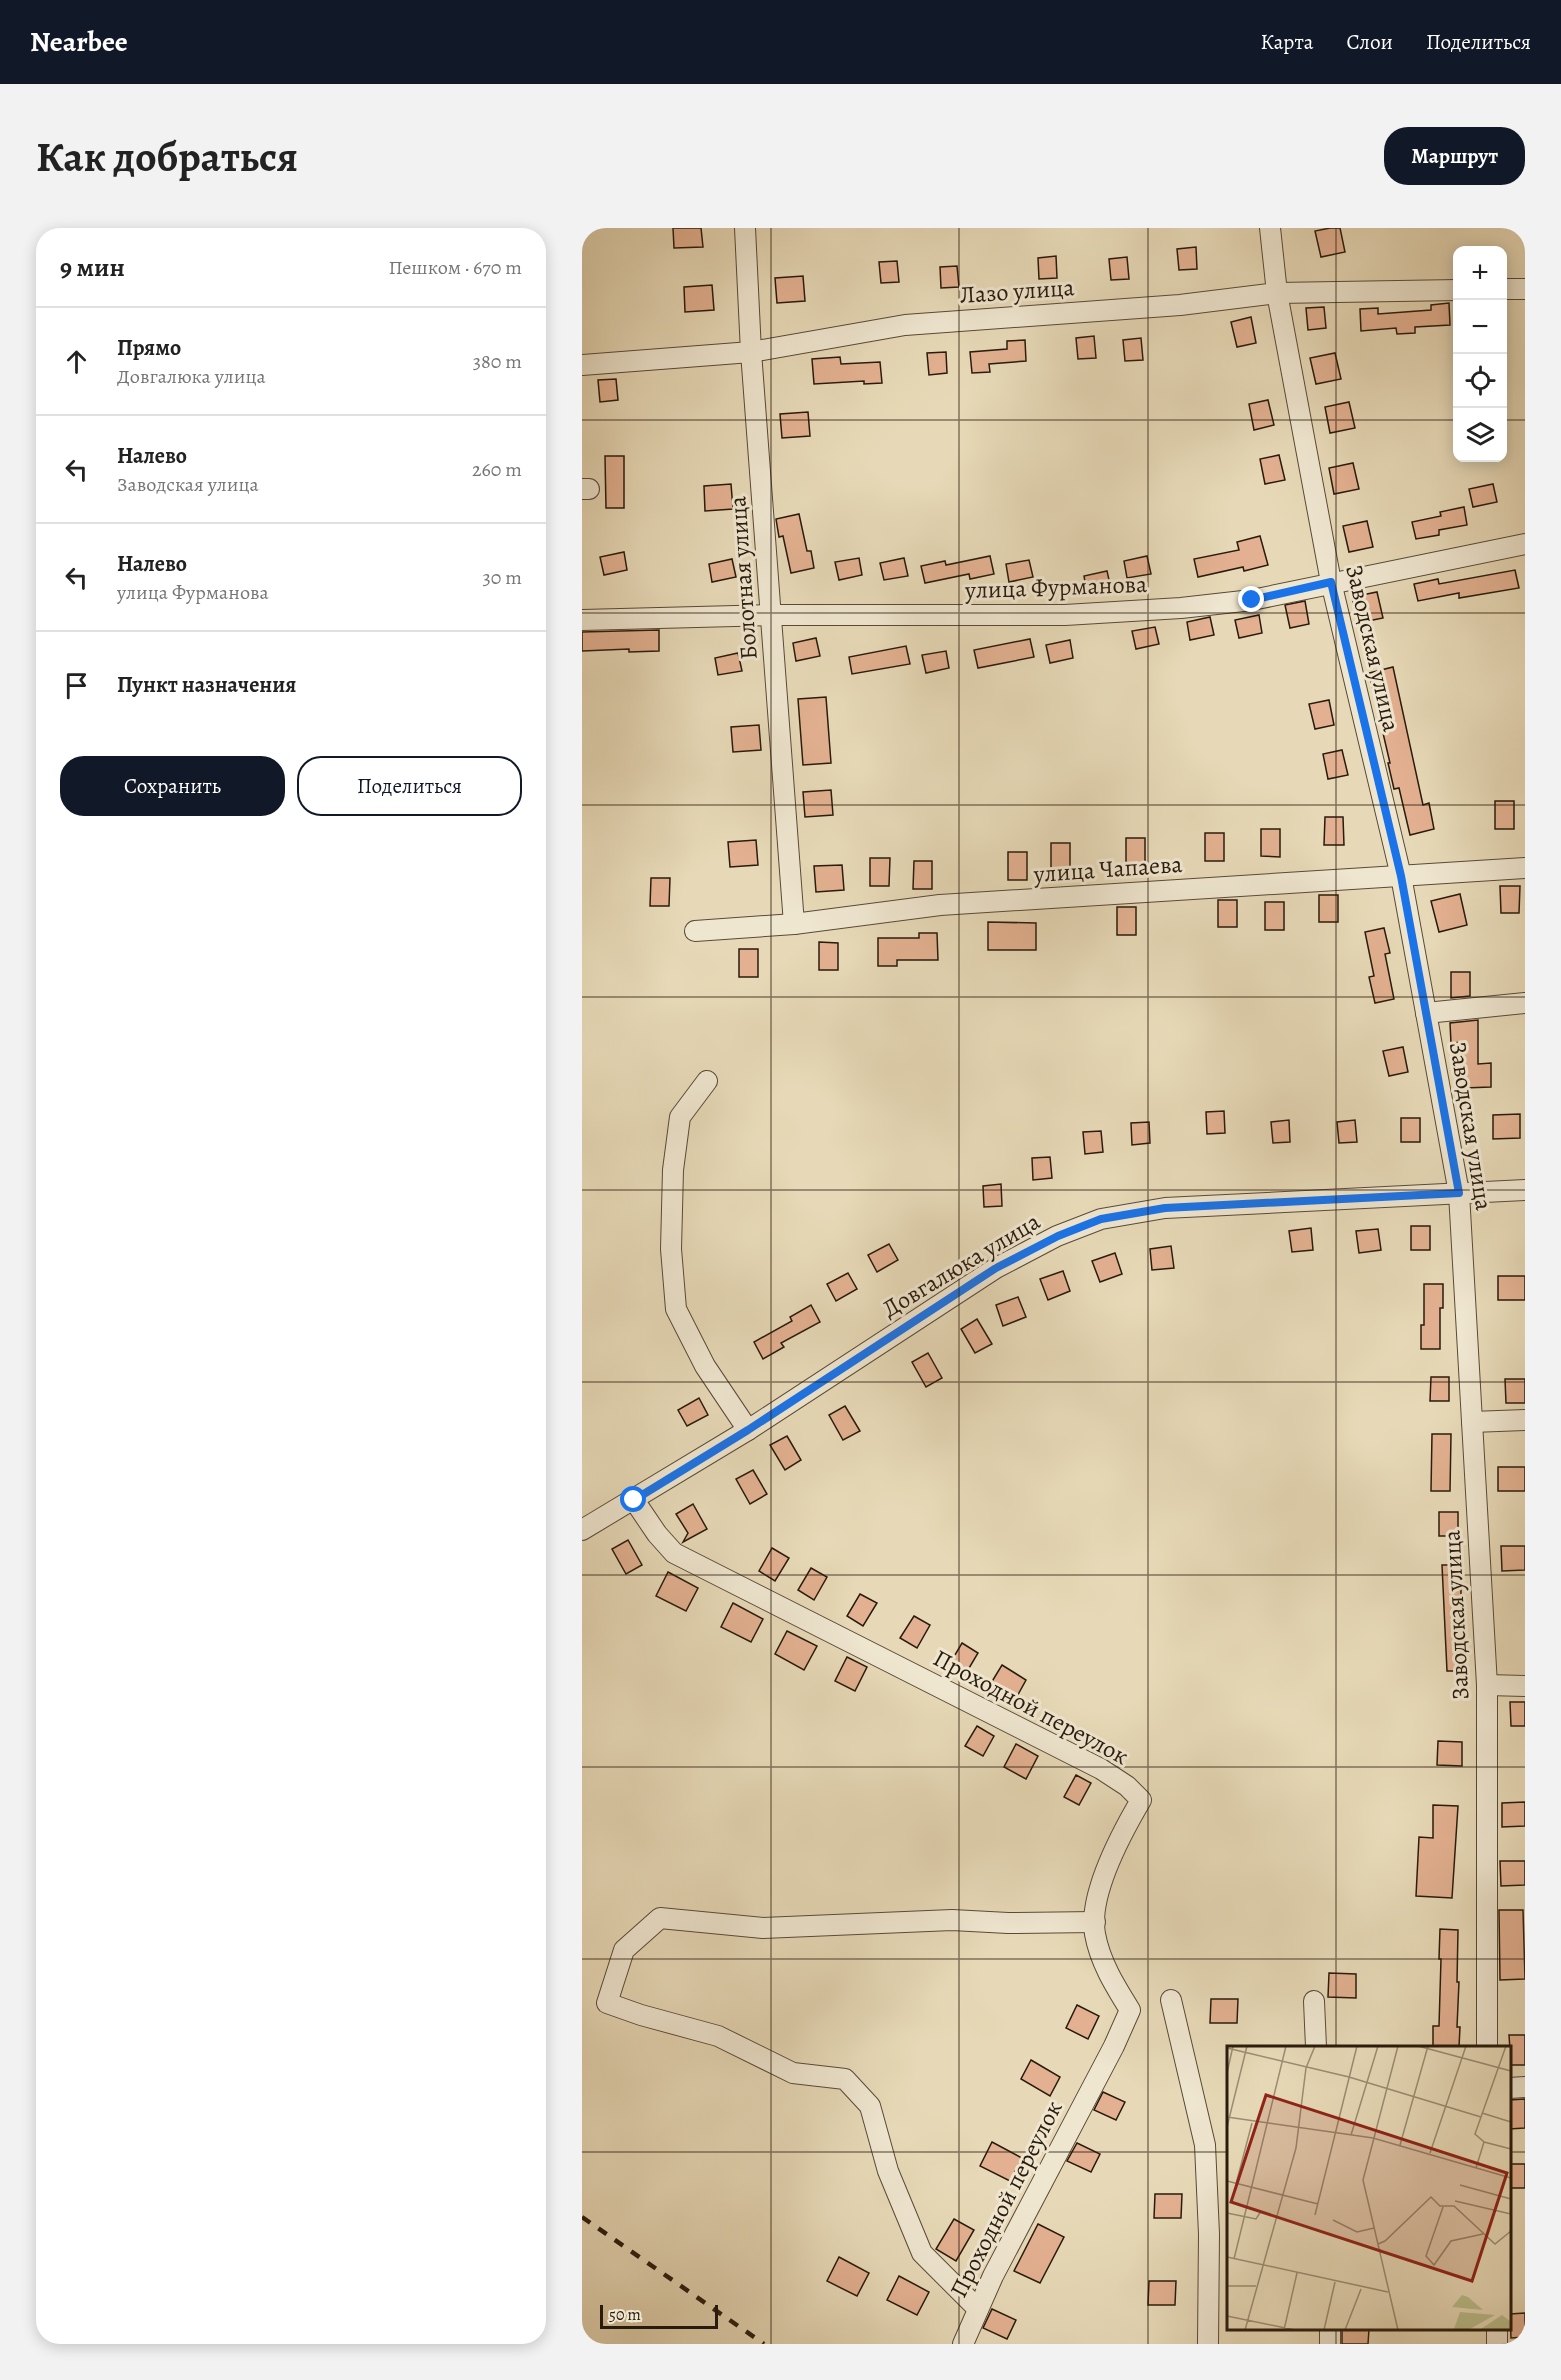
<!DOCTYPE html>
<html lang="ru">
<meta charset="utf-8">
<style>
:root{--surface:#fff;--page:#f2f2f2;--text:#222;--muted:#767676;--line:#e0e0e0;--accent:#111827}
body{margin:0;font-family:Alegreya,serif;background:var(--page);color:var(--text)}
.controls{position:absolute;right:18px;top:18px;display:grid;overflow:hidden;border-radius:12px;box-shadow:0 3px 15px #0003}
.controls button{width:54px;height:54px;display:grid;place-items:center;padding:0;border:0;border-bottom:2px solid var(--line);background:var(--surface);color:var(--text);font:30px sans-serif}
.scale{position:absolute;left:18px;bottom:15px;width:118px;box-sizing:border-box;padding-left:6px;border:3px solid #291b0d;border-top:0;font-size:16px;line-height:21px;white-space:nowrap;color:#291b0d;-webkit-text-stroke:4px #efe6d0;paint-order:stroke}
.stop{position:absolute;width:18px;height:18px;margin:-14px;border:4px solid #1a73e8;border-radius:50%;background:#fff}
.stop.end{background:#1a73e8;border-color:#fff;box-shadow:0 2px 6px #0008}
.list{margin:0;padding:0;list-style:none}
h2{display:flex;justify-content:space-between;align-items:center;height:78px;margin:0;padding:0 24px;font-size:26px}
h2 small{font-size:20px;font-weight:400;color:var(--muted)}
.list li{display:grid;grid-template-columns:39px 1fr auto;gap:18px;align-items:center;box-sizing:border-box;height:108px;padding:0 24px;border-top:2px solid var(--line)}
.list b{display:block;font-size:22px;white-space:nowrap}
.list p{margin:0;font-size:20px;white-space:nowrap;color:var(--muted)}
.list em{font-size:20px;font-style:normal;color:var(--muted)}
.actions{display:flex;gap:12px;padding:18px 24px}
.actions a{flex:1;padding:14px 0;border:2px solid var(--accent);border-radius:24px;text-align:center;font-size:21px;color:var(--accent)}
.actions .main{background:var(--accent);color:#fff}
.icon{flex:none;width:33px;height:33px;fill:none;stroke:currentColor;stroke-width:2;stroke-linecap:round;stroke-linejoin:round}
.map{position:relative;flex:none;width:943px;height:2116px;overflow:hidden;border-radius:24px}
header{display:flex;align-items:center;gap:36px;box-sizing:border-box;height:84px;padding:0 30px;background:var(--accent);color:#fff}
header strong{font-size:28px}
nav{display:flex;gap:33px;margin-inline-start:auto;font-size:21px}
.intro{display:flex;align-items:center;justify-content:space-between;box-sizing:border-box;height:144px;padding:0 36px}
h1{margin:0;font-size:42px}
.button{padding:15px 27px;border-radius:24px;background:var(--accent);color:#fff;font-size:21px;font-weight:700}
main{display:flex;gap:36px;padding:0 36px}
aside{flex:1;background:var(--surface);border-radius:24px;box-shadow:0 3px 15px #0003}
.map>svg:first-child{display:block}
.building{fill:#e3b191;stroke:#291b0d;stroke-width:1.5}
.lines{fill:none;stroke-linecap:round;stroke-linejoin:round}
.minor-casing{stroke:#584a38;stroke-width:22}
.minor{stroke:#efe6d0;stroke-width:20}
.rail{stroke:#291b0d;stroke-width:4.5;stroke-dasharray:10 10;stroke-linecap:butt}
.route{stroke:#1a73e8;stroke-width:8}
.grid{fill:none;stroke:#291b0d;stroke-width:1.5;stroke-opacity:0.55}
.labels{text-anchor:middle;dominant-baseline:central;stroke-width:6;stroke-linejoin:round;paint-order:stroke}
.street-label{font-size:24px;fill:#291b0d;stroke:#efe6d0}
.inset-road{fill:none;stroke:#9b8d73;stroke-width:1.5}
.view{fill:#8f2418;fill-opacity:0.15;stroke:#8f2418;stroke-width:3}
.inset-edge{fill:none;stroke:#291b0d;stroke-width:3}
</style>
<header>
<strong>Nearbee</strong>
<nav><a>Карта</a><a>Слои</a><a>Поделиться</a></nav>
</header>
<div class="intro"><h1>Как добраться</h1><a class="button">Маршрут</a></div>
<main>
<aside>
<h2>9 мин<small>Пешком · 670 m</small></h2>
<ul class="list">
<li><svg class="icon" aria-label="ahead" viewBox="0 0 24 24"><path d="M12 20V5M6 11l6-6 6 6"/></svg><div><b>Прямо</b><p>Довгалюка улица</p></div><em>380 m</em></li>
<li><svg class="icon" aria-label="left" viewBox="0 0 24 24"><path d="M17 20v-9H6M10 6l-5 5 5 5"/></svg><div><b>Налево</b><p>Заводская улица</p></div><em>260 m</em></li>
<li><svg class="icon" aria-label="left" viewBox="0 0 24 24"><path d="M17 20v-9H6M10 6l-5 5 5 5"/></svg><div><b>Налево</b><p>улица Фурманова</p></div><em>30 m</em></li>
<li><svg class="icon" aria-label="arrive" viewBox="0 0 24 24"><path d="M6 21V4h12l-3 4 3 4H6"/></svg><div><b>Пункт назначения</b></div></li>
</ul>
<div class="actions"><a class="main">Сохранить</a><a>Поделиться</a></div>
</aside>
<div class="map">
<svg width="943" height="2116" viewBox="0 0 943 2116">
<rect width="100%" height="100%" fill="#e7d9b7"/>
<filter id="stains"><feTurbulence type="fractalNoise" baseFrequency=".00333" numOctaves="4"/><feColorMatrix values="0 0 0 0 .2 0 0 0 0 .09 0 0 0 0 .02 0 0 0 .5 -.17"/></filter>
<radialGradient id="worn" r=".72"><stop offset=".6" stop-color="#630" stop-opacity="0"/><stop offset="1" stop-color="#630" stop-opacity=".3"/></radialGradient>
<g class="building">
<path d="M91,0H119L121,19L92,20Z"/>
<path d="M748,0H758L763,24L739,29L733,3Z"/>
<path d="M614,19L615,41L597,42L595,21Z"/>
<path d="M474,28L475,50L457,51L456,30Z"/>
<path d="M545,29L547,51L529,52L527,31Z"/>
<path d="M315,33L317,54L299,55L297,34Z"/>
<path d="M375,38L377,59L359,60L358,39Z"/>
<path d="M221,48L223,73L195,75L193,50Z"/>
<path d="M130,57L132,82L103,84L102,59Z"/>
<path d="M867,75L868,97L833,99V105L815,106L814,100L779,103L778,81L796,80V86L849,82V77Z"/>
<path d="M742,79L744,100L726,102L724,80Z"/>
<path d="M669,89L674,115L655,119L649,94Z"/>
<path d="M512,108L514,130L496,131L494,110Z"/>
<path d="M559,110L561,132L543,133L541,112Z"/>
<path d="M443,112L444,133L407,136L408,144L390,145L388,124L425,121V113Z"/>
<path d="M364,124L365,145L347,147L345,125Z"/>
<path d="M753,125L759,151L734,156L728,130Z"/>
<path d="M258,129L259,136L298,134L300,155L282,156V153L232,156L230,131Z"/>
<path d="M34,151L36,172L18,174L16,152Z"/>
<path d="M686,172L692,197L672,202L667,176Z"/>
<path d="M767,174L773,200L748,205L743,179Z"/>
<path d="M226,184L228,208L200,210L198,186Z"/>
<path d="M697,227L703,252L683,256L678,231Z"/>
<path d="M23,228H42V280H24Z"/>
<path d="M771,235L777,261L752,266L747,240Z"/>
<path d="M149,256L151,281L123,283L122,258Z"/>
<path d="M911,256L915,274L891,279L887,261Z"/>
<path d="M882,279L885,297L857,302V307L834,311L830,294L859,288L858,284Z"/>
<path d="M217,286L225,323H229L232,340L209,345L201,308L197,309L194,291Z"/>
<path d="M785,293L791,319L767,324L761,298Z"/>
<path d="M678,308L686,337L662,343L661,339L616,349L612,331L657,322L655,314Z"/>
<path d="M42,324L45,342L22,347L18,329Z"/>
<path d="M408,328L412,346L388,351L387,346L343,355L339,338L363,333L364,337Z"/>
<path d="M565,328L569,346L545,350L542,333Z"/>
<path d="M277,330L280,347L257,352L253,334Z"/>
<path d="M322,330L326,348L302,352L298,335Z"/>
<path d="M150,331L154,349L130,354L127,336Z"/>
<path d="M447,332L451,349L427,354L424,336Z"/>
<path d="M933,342L937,360L877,370V365L836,373L832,356L856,351L857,356Z"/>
<path d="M525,343L529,361L505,365L502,348Z"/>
<path d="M795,364L801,390L776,395L770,369Z"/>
<path d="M723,373L727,396L708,400L703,377Z"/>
<path d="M677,387L680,405L657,410L653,392Z"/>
<path d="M628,389L632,407L608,412L605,394Z"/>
<path d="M573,399L577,416L554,421L550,403Z"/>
<path d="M77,402V423L47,424V421L0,423V404Z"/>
<path d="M234,410L238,428L214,433L211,415Z"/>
<path d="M448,411L452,429L396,440L392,422Z"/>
<path d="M488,412L491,430L468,435L464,417Z"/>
<path d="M324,418L328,436L270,446L267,429Z"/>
<path d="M364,423L367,440L344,445L340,427Z"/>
<path d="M156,425L160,443L136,447L133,430Z"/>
<path d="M811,439L841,577L847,575L852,601L828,607L817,560L812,561L806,535H808L787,445Z"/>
<path d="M244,469L249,535L221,537L216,471Z"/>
<path d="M747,472L752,497L733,501L727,476Z"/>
<path d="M177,497L179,522L151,524L149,499Z"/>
<path d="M760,522L766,547L746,551L741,526Z"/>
<path d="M249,562L251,587L223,589L221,564Z"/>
<rect x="913" y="573" width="19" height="28"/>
<path d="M743,589H761L762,617H742Z"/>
<path d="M679,601H698V629L679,628Z"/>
<rect x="623" y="605" width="19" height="28"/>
<rect x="544" y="610" width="19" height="28"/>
<path d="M174,612L176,637L148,639L146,614Z"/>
<rect x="469" y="615" width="19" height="28"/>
<rect x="426" y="624" width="19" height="28"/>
<path d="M288,630H308L307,658H288Z"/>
<path d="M332,633H350V661H331Z"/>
<path d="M260,637L262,662L234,664L232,638Z"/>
<path d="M69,650H88L87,678H68Z"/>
<path d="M918,658H938L937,685H919Z"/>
<path d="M878,666L885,697L857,704L849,673Z"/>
<rect x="737" y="667" width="19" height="27"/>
<rect x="636" y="672" width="19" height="27"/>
<rect x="683" y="674" width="19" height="28"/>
<rect x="535" y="679" width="19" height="28"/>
<path d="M406,694L454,695V722H406Z"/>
<path d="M802,700L808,725L803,726L812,771L793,775L787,749L792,748L783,704Z"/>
<path d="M337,705H355L356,732H315V738H296V710H337Z"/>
<path d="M237,714L256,715V742H237Z"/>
<rect x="157" y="721" width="19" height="28"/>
<path d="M869,744H888V768L869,770Z"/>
<path d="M896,792V836L909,835V859L882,860L881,814L869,815L868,795Z"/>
<path d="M821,819L826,844L807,848L801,823Z"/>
<path d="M642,883L643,905L625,906L624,884Z"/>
<path d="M938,886V910L911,911V887Z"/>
<rect x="819" y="890" width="19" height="24"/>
<path d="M707,892L708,914L691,915L689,894Z"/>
<path d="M773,892L775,914L757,915L755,894Z"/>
<path d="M567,894L568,915L550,917L549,895Z"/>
<path d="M519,903L521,924L503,926L501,904Z"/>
<path d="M468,929L470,950L451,952L450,930Z"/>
<path d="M419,956L420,978L402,979L401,958Z"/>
<rect x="829" y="998" width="19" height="24"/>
<path d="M729,1000L731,1022L710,1024L707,1003Z"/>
<path d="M796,1001L799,1022L777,1025L774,1003Z"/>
<path d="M307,1016L316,1032L295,1044L286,1027Z"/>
<path d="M589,1018L592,1040L570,1042L568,1021Z"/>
<path d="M533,1025L540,1046L518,1054L510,1033Z"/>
<path d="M481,1043L488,1063L466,1072L458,1051Z"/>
<path d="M266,1045L275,1061L254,1073L245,1056Z"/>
<rect x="916" y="1048" width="27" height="24"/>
<path d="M842,1056H861V1080H858V1121H839V1097H842Z"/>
<path d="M436,1069L444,1089L421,1098L414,1077Z"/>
<path d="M229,1077L238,1094L199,1115L202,1119L181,1131L172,1114L210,1093L208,1089Z"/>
<path d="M395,1091L410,1116L393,1125L379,1101Z"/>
<path d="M346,1125L360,1150L344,1159L330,1134Z"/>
<path d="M849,1149H867V1173H848Z"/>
<path d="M923,1151H943V1175H924Z"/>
<path d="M117,1170L126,1187L105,1198L96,1182Z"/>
<path d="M263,1178L278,1203L261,1212L247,1187Z"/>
<path d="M850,1206H869L868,1263H849Z"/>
<path d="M205,1208L219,1232L203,1242L188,1217Z"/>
<rect x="916" y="1239" width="27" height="24"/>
<path d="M171,1242L185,1266L168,1276L154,1251Z"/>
<path d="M111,1276L125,1301L101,1314L106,1305L94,1286Z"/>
<rect x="857" y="1284" width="19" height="24"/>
<path d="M46,1312L60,1337L44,1346L30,1321Z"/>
<path d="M919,1318H943V1342L920,1343Z"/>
<path d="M190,1320L207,1330L193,1353L177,1343Z"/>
<path d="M860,1337H879V1384L881,1419H884V1443H865Z"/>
<path d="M229,1340L245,1349L232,1372L216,1362Z"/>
<path d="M86,1344L116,1360L104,1383L74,1368Z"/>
<path d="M278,1366L295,1375L281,1398L265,1388Z"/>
<path d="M151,1375L181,1391L169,1414L139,1399Z"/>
<path d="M332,1388L348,1397L335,1420L318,1410Z"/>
<path d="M205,1403L235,1418L222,1442L193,1426Z"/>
<path d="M380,1415L396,1425L383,1447L367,1437Z"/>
<path d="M265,1429L285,1439L273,1463L253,1453Z"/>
<path d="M420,1437L444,1452L433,1472L424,1467L423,1469L406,1460Z"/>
<path d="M928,1474H943V1498H929Z"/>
<path d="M395,1498L412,1508L401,1528L383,1518Z"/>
<path d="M856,1513L880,1514V1538L855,1537Z"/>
<path d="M434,1516L456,1528L444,1551L422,1539Z"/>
<path d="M494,1547L509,1555L497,1577L482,1569Z"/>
<path d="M943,1574V1598L920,1599V1575Z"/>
<path d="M851,1577L876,1578L870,1670L834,1668L837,1609L851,1610Z"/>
<path d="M918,1633H943V1657L919,1658Z"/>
<path d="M917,1682H941L943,1751L918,1752Z"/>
<path d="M858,1701L876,1702L875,1754H877L875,1799H878L877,1819H851V1798H857L859,1731H857Z"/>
<path d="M747,1745L774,1746V1770L746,1769Z"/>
<path d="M629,1771H656L655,1795H628Z"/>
<path d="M495,1777L517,1788L506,1811L484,1800Z"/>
<path d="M927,1807H943V1837H929Z"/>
<path d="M449,1832L478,1849L468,1868L439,1851Z"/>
<path d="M521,1864L543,1874L534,1892L512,1882Z"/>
<path d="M943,1871V1900L927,1901V1872Z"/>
<path d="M410,1914L440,1930L428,1953L398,1938Z"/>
<path d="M495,1915L518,1926L509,1944L485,1933Z"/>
<rect x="927" y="1936" width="16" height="24"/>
<path d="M573,1966H600L599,1990H572Z"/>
<path d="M372,1991L392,2002L374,2033L354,2021Z"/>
<path d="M456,1996L482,2009L458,2055L432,2043Z"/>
<path d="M257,2029L287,2045L275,2068L245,2053Z"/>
<path d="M317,2048L347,2064L335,2087L305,2072Z"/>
<path d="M567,2053H594L593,2077H566Z"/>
<path d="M410,2081L434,2092L425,2111L401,2100Z"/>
<path d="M943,2085V2109L929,2110L928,2086Z"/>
<path d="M760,2101H787L786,2116H760Z"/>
</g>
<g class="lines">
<g class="minor-casing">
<g id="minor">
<path d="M163,0L169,124L212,696"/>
<path d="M688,0L695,65L749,354L819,648L877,965L905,1457V1819"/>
<path d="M921,61H943"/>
<path d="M0,137L169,124L323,97L598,77L695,65L876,62"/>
<path d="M0,261H7"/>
<path d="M0,392L189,387H483L599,380L670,372L943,316"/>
<path d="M113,703L212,696L358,677L943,640"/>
<path d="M844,785L943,775"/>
<path d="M125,853L98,889L91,942L89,1021L94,1081L123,1138L166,1202"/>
<path d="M890,1194L943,1192"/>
<path d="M52,1272L75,1306L92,1325L519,1541L545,1558L559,1572C539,1606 506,1667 513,1706C518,1734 533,1758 548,1782L532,1818L411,2048L381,2116"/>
<path d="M0,1302L166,1202L414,1040L475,1008L519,991L583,980L943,962"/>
<path d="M905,1457L943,1458"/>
<path d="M589,1772L623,1917L627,2006L626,2116"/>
<path d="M732,1773L734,1819"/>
<path d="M927,1860L943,1859"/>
<path d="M396,2081L340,2025L306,1943L288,1878L263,1851L211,1845L136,1808L59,1787L25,1775L42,1722L78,1690L181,1700L370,1692L426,1695L513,1694"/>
<path d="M915,2100V2116"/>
<path d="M748,2116V2100"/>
</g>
</g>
<use href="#minor" class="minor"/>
<path class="rail" d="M0,1989L182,2116"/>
</g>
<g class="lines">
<path class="route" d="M52,1272L166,1202L414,1040L476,1008L519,991L583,980L877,965L819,648L749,354L670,372"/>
</g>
<path class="grid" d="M189,0V2116M377,0V2116M566,0V2116M754,0V1819M0,192H876M921,192H943M0,385H943M0,577H943M0,769H943M0,962H943M0,1154H943M0,1347H943M0,1539H943M0,1731H943M0,1924H646M927,1924H943M754,2100V2116"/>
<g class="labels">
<g class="street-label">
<text transform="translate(435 63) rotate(-4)">Лазо улица</text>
<text transform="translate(161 350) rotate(-94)">Болотная улица</text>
<text transform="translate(474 359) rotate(-2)">улица Фурманова</text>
<text transform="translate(791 420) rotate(77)">Заводская улица</text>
<text transform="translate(526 641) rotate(-4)">улица Чапаева</text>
<text transform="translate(889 898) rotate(81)">Заводская улица</text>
<text transform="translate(379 1037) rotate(-31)">Довгалюка улица</text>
<text transform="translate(874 1387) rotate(-93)">Заводская улица</text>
<text transform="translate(449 1479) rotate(28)">Проходной переулок</text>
<text transform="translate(424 1971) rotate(-63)">Проходной переулок</text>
</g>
</g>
<g transform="translate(645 1818)">
<rect width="284" height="284" fill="#e7d9b7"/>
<path d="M235,249L241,251L256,264L225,261ZM233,266L268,269L243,283H227ZM275,269L283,275V283H254Z" fill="#babe8b"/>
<path class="inset-road" d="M191,0L284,25M0,2L122,31L254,71M0,27L6,0M255,67L284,76M0,71L146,92L284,132M0,81L20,0M124,89L151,0M257,96L284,103M173,99L201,0M203,107L239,0M249,122L257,96L248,88L279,0M0,135L91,158M9,138L25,77M233,139L284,153M228,155L284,168M216,161L199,210L207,219L224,195L256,188M0,167L29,173L34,165M88,169L130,0M106,174L130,186L147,182M151,198L158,195L204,151L213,160H227L268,198L284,185M0,211L161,246M7,213L59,0M0,240H29M0,270L68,284M18,284L69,102L79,22L88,0M57,284L70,227M97,284L108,236M118,284L134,243M171,284L136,134L171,0"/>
<path class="view" d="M39,49L280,127L245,235L4,156Z"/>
<rect width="284" height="284" class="inset-edge"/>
</g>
<rect width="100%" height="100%" filter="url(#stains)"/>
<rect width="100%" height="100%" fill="url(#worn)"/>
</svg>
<div class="controls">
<button>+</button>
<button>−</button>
<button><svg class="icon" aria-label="locate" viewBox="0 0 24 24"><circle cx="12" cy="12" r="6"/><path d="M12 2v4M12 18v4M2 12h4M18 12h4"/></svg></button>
<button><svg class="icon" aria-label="layers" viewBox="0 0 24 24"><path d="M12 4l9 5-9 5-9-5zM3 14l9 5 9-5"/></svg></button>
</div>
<div class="scale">50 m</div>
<div class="stop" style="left:52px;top:1272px"></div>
<div class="stop end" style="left:670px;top:372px"></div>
</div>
</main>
